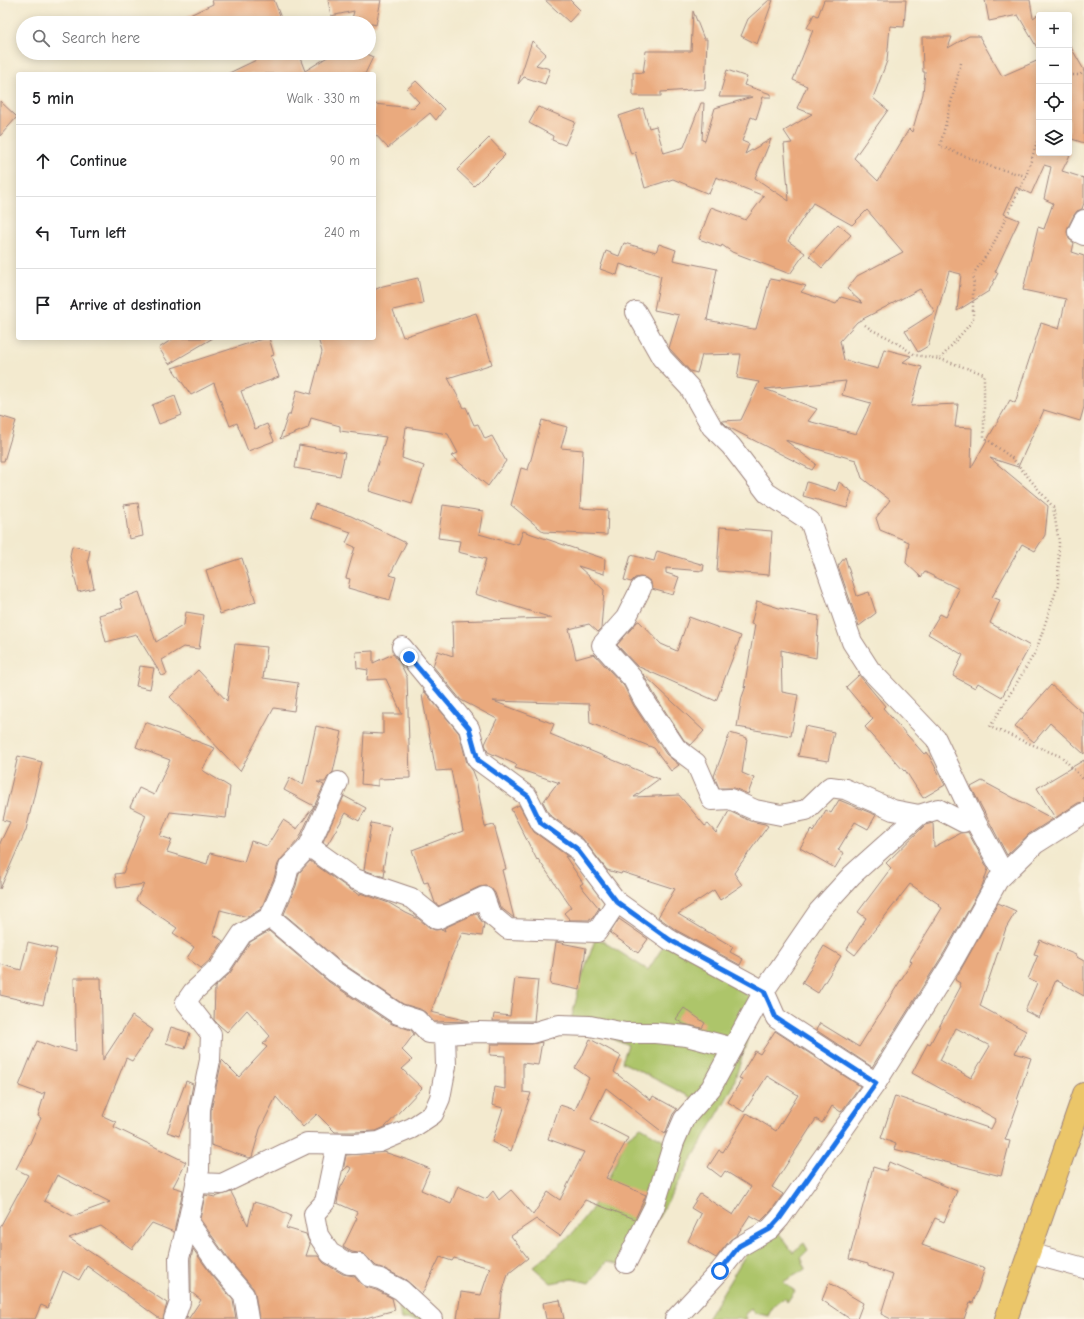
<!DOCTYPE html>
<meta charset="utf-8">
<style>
:root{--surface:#fff;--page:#f6f6f6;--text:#202124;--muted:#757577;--line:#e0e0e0}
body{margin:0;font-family:"Comic Neue",sans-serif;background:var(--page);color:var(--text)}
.controls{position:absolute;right:12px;top:12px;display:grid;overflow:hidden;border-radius:4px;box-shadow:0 2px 10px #0003}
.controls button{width:36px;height:36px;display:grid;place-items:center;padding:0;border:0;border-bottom:1px solid var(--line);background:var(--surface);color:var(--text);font:20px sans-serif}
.stop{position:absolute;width:12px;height:12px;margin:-9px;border:3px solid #1a73e8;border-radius:50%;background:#fff}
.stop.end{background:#1a73e8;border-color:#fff;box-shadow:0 1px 4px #0008}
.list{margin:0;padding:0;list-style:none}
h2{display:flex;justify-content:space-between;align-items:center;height:52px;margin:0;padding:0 16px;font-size:17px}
h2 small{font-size:13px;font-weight:400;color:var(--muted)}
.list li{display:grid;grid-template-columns:26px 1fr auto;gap:12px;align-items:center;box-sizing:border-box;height:72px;padding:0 16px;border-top:1px solid var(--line)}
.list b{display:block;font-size:15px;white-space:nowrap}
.list em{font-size:13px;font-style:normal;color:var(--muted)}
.icon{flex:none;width:22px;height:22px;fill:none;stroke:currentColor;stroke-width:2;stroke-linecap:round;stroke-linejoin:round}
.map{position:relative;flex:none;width:1084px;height:1319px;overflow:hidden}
.search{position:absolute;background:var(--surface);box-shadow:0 2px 10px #0003;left:16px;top:16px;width:360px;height:44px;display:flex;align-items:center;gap:10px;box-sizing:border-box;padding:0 14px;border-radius:22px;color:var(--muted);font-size:15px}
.panel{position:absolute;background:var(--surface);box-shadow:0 2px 10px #0003;left:16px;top:72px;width:360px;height:268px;border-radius:4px}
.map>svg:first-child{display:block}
.green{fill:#adc56a;stroke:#7c724a}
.building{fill:#eaaa7e;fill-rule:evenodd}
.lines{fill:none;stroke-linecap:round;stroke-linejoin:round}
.minor-casing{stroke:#9e847d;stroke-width:22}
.major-casing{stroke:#9e847d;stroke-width:24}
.path{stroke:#9e847d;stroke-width:2.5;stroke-dasharray:1 3;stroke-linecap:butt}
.minor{stroke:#fff;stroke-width:20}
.major{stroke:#ebc669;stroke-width:22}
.route{stroke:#1a73e8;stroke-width:5}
</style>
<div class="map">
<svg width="1084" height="1319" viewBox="0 0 1084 1319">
<rect width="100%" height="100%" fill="#fcf5e5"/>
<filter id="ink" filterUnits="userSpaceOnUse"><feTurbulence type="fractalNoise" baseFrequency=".025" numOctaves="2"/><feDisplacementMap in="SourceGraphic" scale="8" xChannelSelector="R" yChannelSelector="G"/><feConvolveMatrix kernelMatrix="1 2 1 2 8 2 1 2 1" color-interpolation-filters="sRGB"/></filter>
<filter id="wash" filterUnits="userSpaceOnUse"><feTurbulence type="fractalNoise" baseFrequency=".012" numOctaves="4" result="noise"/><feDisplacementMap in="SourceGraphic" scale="16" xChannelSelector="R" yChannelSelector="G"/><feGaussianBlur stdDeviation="0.9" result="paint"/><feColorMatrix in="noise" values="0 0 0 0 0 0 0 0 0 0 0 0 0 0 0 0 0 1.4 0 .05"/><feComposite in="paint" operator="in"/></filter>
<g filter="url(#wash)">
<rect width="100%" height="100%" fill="#f3eacf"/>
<g class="green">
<path d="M596,937L648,970L668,939L731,979L758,1005L732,1089L645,1241L621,1265L606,1262L590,1283L572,1279L551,1283L533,1267L571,1235L591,1210L610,1175L627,1137L641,1127L667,1142L692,1098L622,1062L628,1045L571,1020L581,980Z"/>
<path d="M778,1232L793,1252L804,1243L808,1250L801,1257L806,1269L783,1282L795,1291L787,1302L785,1298C776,1303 772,1307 768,1316L755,1313L751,1309L745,1314L747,1319H707L746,1254Z"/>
<path d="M397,1296L425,1319H401Z"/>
</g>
<g id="blocks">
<g class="building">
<path d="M212,0H274L283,23H173L213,4Z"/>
<path d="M328,0H381L376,25L352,19L354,11L331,16Z"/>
<path d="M545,0H570L580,10L569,22Z"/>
<path d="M769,0H773L757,44L741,36L748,19Z"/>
<path d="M824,0H906L904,27L890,26L887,61L873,98L888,110L854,158L878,181L909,129L912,132L923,94L925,72H923L922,37H952L948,48L969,36H979L1002,76L1039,60V153H1071L1062,171L1084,178V203L1082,209L1077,211L1074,215L1068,227L1067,232L1069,239L1074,243L1072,252L1084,256V407L1080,421L1044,410L1018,467L990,458L1048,506L1045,535L1035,551L1022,544L992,597L1000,600L990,623L1030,646L1002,697L978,683L975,688L953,676L963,655L928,634L940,614L946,617L959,589L925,572L921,577L906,563L909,542L880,530L876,518L890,500L862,478L856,460L785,440L816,464L812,470L728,427L722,421L741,420L759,382L737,378L741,354L702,355L697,373L690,371L669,348L679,315L654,310L661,276L633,267L632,268L620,264L617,275L600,269L606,251L619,256L624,243L656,252L659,244L676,250L673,260L717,269L707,320L753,329H756L770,279L780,281L781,279L806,286L801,292L836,304L841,297L862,303L847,289L857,276L903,252L867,210L852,225L813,203L788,241L805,253L790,274L732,252L722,245L721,247L699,239L711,207L746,220L764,196L716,177L709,194L673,179L645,188L635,152L631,154L619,116L643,108L649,128L656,126L664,153L684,147L701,103H704L702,140L705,141L715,108L752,97H719L727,70L747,77L744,85L771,94V97H763L756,119L751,117L742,141L749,144L745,154L771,139L755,178L789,201L784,144L792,143L784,131L812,114L797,108L807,86L793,80L813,30L807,28L814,14L818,16ZM1044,165L1051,167L1044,199L1053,203L1044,229L1038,227L1023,290L1066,299L1059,329L1041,323L1015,403L1010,400L971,468L972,428L955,427L958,404L911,406L922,367L903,362L911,356L884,349L878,369L844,360L840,341L857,322L920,289L935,312L905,331L918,352L928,346L949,271L961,274L957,311L989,291L998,273L995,272L1019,220L1004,214L1016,187L1031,194ZM846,381L842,395L871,403L856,434L808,421L817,409L765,389Z"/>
<path d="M985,0H1030L1033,18L1039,14V51L1018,15L989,21Z"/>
<path d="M693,11L704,39H707L705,89L661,92V96H633V72L643,73L646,51H691Z"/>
<path d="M532,41L546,54L536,65L550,69L545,84L524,77L518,84Z"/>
<path d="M1069,44L1084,70V143L1069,138Z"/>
<path d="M271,53H298L305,71L334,53H364L373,57L365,74H227Z"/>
<path d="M416,81L444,109L436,120L430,113L388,148L374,133V104L413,108L419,102L407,89Z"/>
<path d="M0,101L17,117L0,136Z"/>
<path d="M538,107L544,109L575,122L565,145L552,140L553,136L529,123Z"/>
<path d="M489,138L505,155L474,186L457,170Z"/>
<path d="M838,224L851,235L822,268L809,256Z"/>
<path d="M418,278L423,303L393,310L403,337L476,313L492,364L448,378L464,408L466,407L474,425L478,424L485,439L492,436L506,461L488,486L451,456L458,453L448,434L406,427L402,458L424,466L412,504L369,491L386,437L340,431V426L311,418L308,428L280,439L288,415H290L297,390L311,394L322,352L318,338H374V290L383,286Z"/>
<path d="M174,338H213L169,364L159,348Z"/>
<path d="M265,338H269L274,355L271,356L279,377L241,391L255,429L267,424L274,441L248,451L237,423L230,426L214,383L191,395L172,368Z"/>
<path d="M175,396L182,415L159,424L152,405Z"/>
<path d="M0,416L16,421L4,461H0Z"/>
<path d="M542,420L567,427L561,448L583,450L580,508L608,510L607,535L544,532L511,505L521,468L528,470Z"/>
<path d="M299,445L345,453L340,476L295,468Z"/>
<path d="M807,482L836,491L839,482L852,492L847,508L803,496Z"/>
<path d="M138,503L143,536L129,539L124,505Z"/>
<path d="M315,504L351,516L406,543L390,575L396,577L390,600L348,588L350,579L346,578L355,547L346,543L351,532L310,518Z"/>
<path d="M443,505L483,511L479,534L518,545L523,531L605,559L604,574L578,566L604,590L601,629L598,632L589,624L569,629L576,659L594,654L624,686L634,706L666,754L679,765L671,771L654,748L590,723L589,704L493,701L554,724L550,734L659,779L634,797L679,795L705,826L708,824L716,833L729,811L750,821L765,824L768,826L734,873L742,885L720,900L714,890L678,914L733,947L730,952L743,959L740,965L676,930L658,917L675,889L622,872L621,874L607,870L583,839L550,815L543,802L555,786L560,783L515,768L517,765L488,752L485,744L497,719L461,700L433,666L438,651L453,656L452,621L552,618L475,594L486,559L458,552L460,541L438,538Z"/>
<path d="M720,527L772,531L769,575L717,571Z"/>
<path d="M72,546L90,550L88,560L94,588L78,592L70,556Z"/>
<path d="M657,551L704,565L703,571L666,568V573L679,577L673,595L652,589L651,582L646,578L640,577L635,578L631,582L624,580L631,555L654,561Z"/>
<path d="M845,557L857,596L869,592L876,613L859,626L838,566Z"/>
<path d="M242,558L256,602L220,614L206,570Z"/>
<path d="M139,592L156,642L184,625L186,612L204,615L199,649L183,647L162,660L167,674L162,676L136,634L106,642L99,615L123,608L120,599Z"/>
<path d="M757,601L779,608L819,616L816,658L781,650L782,692L798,695L791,736L737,727L742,697L746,686L744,688L755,625L751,624Z"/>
<path d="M689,617L741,636L716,701L637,666L617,645L637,622L639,621L661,644L677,651Z"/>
<path d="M235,644L267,647L263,678L298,683L294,711L274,708L240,771L170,697L198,670L227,701Z"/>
<path d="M373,651V663L393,654L400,663L407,677L410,778L378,779V786L361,784L364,733L383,734V714H402L386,679L367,680L368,670L357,668L356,652Z"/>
<path d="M140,666L154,668L150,689L136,686Z"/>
<path d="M643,674L704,731L691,745L684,740L654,694Z"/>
<path d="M859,675L885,706L883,708L924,754L927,752L945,785L923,798L905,770L904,771L865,727L873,719L846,687Z"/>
<path d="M1051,685L1084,714V754L1050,723L1034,742L1015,726Z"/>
<path d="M424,691L459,733L467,763L473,771L476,779L485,827L494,825L506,869L502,870L514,918L500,907L495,893L491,888L486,886L479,887L439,906L435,903L428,882L424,883L412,850L463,831L451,770L436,771L422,695Z"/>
<path d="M145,722L215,748L202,770L230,787L226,818L170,812L160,836L172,840L167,852L207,864L210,853L244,862L251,841L267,846L283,820L297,829L314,806L284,790L290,778L303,785L316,726L342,732L333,772L328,777L325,782H317L324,785L299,839L281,859L278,864L274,878L261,909L248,917L220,910L213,934L223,941L211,959L201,968L187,958L194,947L173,933L177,928L136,900L144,884L117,888L115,874L123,873L146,815L130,807L139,788L154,795L170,760L136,747Z"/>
<path d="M805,726L834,732L828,761L798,756Z"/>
<path d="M730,733L747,738L742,773L754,778L748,794L734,788H719L714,776Z"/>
<path d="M18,756L42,762L26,830L0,889V843L10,822L3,820Z"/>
<path d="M1084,760V802L1078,803L1055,818L1037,788Z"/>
<path d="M982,781L1053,819L1029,834L1007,855L971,787Z"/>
<path d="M344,796L366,808L359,821L346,813L327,845L323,842Z"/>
<path d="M839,800L876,815L868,829L855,822L838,850L844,853L835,868L800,848L811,830L813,832L826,810L831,813Z"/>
<path d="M519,805L534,832L569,857L565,856L583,883L580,885L599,908L592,919L590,918V920H570L564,913L571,907L538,859L537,860L511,809Z"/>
<path d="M371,823L391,827L383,869H385L384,877L364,870Z"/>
<path d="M933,823L934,847L960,833L968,832L988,869L982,886L944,953L872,1067L816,1030L820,1023L859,1047L912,962L910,960L942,908L939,906L940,905L910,884L855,955L847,949L866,918L858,912L891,868L886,863L925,825Z"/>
<path d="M310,861L348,888L360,895V893L389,903L406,913L419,919L430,928L435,930L442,929L445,931L444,928L477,913L479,918L484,924L482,936L462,933L450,960L431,1012L469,1021L434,1022L425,1012L420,1009L403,1004L342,963L284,914L296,886L299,873Z"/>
<path d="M998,903L1016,911L1006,928L980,1006L1026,1031L1015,1053L1031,1058L1017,1100L1019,1101L1005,1140L1010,1141L1001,1176L894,1149L896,1144L881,1138L895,1096L991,1129L996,1119L912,1073L928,1043L930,1044L961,986L959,985L960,983L955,980ZM956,1028L990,1046L971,1078L940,1060Z"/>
<path d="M619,919L648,939L638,953L610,933Z"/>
<path d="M269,931L329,982L392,1024L411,1030L414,1034L402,1050L412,1060L402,1069L422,1088L385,1127L376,1131L354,1132H335L317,1114L303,1127L276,1097L260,1129L252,1157L249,1158L211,1145V1110L222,1060L239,1077L267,1047L263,1044L270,1036L247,1010L227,1032L220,1026L214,1020L215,987L230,973L250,942Z"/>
<path d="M1040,940L1076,955L1075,956L1084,961V996L1056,980L1039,1018L1025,1011L1037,983L1028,979L1038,955L1034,954Z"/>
<path d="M28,942L57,949L43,1005L0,995V964L21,970Z"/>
<path d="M556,942L586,948L580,990L550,984Z"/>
<path d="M824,946L841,956L818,993L802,983Z"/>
<path d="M74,978H101L103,1060L132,1016L153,1030L132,1061L126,1058L103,1116L116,1122L114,1127L186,1162L173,1187L183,1190L174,1232L152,1223L132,1249L101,1226L69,1238L167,1303L163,1319H160L87,1266L79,1280L63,1271L48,1308L41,1305L35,1319H0V1227L28,1175L16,1169L29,1144V1145L41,1118L38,1116L45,1092L41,1094L19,1086L37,1041L58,1049L59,1047L76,1052ZM57,1175L110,1202L73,1216L44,1201Z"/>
<path d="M515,978L538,980L534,1021H493L494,1014L510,1016Z"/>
<path d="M684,1008L705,1023L702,1028L683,1024L676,1019Z"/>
<path d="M171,1027L190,1033L185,1049L166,1043Z"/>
<path d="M775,1031L860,1086L841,1112L832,1106L822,1123L816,1119L772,1187L783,1194L771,1211L761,1221L750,1215L737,1235L730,1240L716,1258L688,1241L701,1214L691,1208L700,1194L733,1215L751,1187L725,1171L721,1177L708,1167L719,1150L723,1152L747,1113L776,1131L798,1095L767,1076L744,1112L728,1102L742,1079L739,1078L755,1051L760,1054Z"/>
<path d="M590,1039L621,1056L614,1072L651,1100L653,1096L677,1109L673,1114L665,1134L606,1088L591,1119L628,1138L606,1178L646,1195L635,1219L585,1200L560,1236L536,1219L511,1236L528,1258L508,1274L502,1294L499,1319H457L461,1292L481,1295L490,1268L454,1258L452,1261L440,1257L422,1294L406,1280L385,1269L376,1266L364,1254L352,1252L343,1247L357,1218L355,1216L357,1212L337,1203L339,1191L351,1168L348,1166L343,1171L346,1155L384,1152L411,1161L430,1169L421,1190L451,1203L458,1186L486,1199L493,1191L499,1200L511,1190L533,1215L548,1192L560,1200L584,1152L548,1139L560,1105L575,1110L589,1078L575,1068L582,1057Z"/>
<path d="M542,1042L538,1065L523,1063V1092L531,1093L511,1151L492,1142L503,1108L492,1105L495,1087L505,1089V1056L490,1055L491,1044H532Z"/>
<path d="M186,1081L193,1084L188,1112L179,1136L167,1132Z"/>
<path d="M889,1162L957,1191L944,1222L935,1218L922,1245L985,1268L973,1303L970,1302L964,1319H891L881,1314L893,1275L868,1266V1264L849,1259L873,1167L886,1171Z"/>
<path d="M231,1192L248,1225L254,1202L275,1208L291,1216L286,1228L306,1234L310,1244L306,1256H318L324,1263L343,1274L354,1276L360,1283L366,1287L376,1290L392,1298L395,1310L362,1319H259L255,1293L253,1288L229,1260L200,1219L205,1195L215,1197Z"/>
<path d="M193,1249L211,1274L233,1300L236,1319H186L187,1316L189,1318L201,1300L191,1292V1259Z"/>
<path d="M829,1283L863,1303L857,1319H850L822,1300Z"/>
<path d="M560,1300L564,1319H546L543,1303Z"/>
</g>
</g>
</g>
<g filter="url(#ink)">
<use href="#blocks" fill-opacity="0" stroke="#9e847d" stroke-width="1"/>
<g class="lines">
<g class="minor-casing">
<g id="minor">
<path d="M1084,220L1078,232L1084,235"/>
<path d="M636,312L662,358L690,388L712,427L731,446L767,493L810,521L852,642L870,670L936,739L973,817L1004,874"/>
<path d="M641,588L626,618L602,645L633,679L644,700L676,748L696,763L712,800L730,799L755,810L781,815L806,810L830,787L845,789L893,810L919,815"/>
<path d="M402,647L469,728L478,760L527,796L541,823L576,848L617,902"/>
<path d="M338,782L309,846L289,867L285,882L270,917L335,972L398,1014L417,1020L429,1033L445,1034L478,1032L532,1033L559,1025L590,1026L625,1033H655L687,1036L733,1048"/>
<path d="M309,846L355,879L411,898L437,919L484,897L490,914L508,929L597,932L617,902L670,940L764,991L776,1018L876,1083"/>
<path d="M337,1144L325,1202L314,1214L318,1235L330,1253L349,1264H359L369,1276L380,1279L401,1290L432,1319"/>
<path d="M196,1183L222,1184L307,1143L354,1144L379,1142L412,1128L433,1114L440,1098L446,1066L445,1034"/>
<path d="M188,1222L220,1267L244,1295L248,1319"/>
<path d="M1029,1253L1084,1268"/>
<path d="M626,1263L654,1207L674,1142L684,1119L711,1088L764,991L819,911L852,875L919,815L938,809L963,822L973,817"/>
<path d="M174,1319L180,1302L179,1258L188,1222L199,1170L200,1109L210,1060L211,1034L186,1002L193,992L220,967L242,934L270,917"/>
<path d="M675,1319L720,1271L739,1247L770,1229L780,1218L876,1083L954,959L998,880L1035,844L1084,813"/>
</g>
</g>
<g class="major-casing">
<path id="major" d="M1006,1319L1084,1094"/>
</g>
<g class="path">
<path d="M961,63L940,146L992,167L1026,176L1039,136"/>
<path d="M1069,75H1080L1084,71"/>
<path d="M865,325L872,330L889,338L915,355L940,359L970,324L973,319V294L974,273L992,247L1026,176"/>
<path d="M940,359L984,374V437L1013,459L1053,507L1059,542L1058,585L1036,651L990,727L1062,757L1084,780"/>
</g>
<use href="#minor" class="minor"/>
<use href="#major" class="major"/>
</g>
</g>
<g class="lines" filter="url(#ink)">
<path class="route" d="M409,657L469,728L478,760L528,796L541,823L576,848L617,902L670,940L764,991L776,1018L876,1083L780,1218L770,1229L739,1246L720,1271"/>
</g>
</svg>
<div class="controls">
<button>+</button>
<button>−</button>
<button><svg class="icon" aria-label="locate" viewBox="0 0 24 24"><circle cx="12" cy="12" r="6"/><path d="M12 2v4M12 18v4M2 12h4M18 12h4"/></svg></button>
<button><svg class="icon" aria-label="layers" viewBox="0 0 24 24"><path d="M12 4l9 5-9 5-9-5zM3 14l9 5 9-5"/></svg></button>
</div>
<div class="stop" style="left:720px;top:1271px"></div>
<div class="stop end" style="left:409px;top:657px"></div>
<div class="search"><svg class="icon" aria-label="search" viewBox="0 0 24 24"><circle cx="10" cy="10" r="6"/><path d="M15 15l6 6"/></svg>Search here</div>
<section class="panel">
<h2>5 min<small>Walk · 330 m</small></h2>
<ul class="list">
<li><svg class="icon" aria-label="ahead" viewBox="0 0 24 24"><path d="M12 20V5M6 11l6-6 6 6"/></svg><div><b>Continue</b></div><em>90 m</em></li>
<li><svg class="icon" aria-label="left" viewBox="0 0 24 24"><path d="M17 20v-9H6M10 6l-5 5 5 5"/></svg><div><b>Turn left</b></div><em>240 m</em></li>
<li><svg class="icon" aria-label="arrive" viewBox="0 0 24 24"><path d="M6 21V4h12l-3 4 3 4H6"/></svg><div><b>Arrive at destination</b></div></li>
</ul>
</section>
</div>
